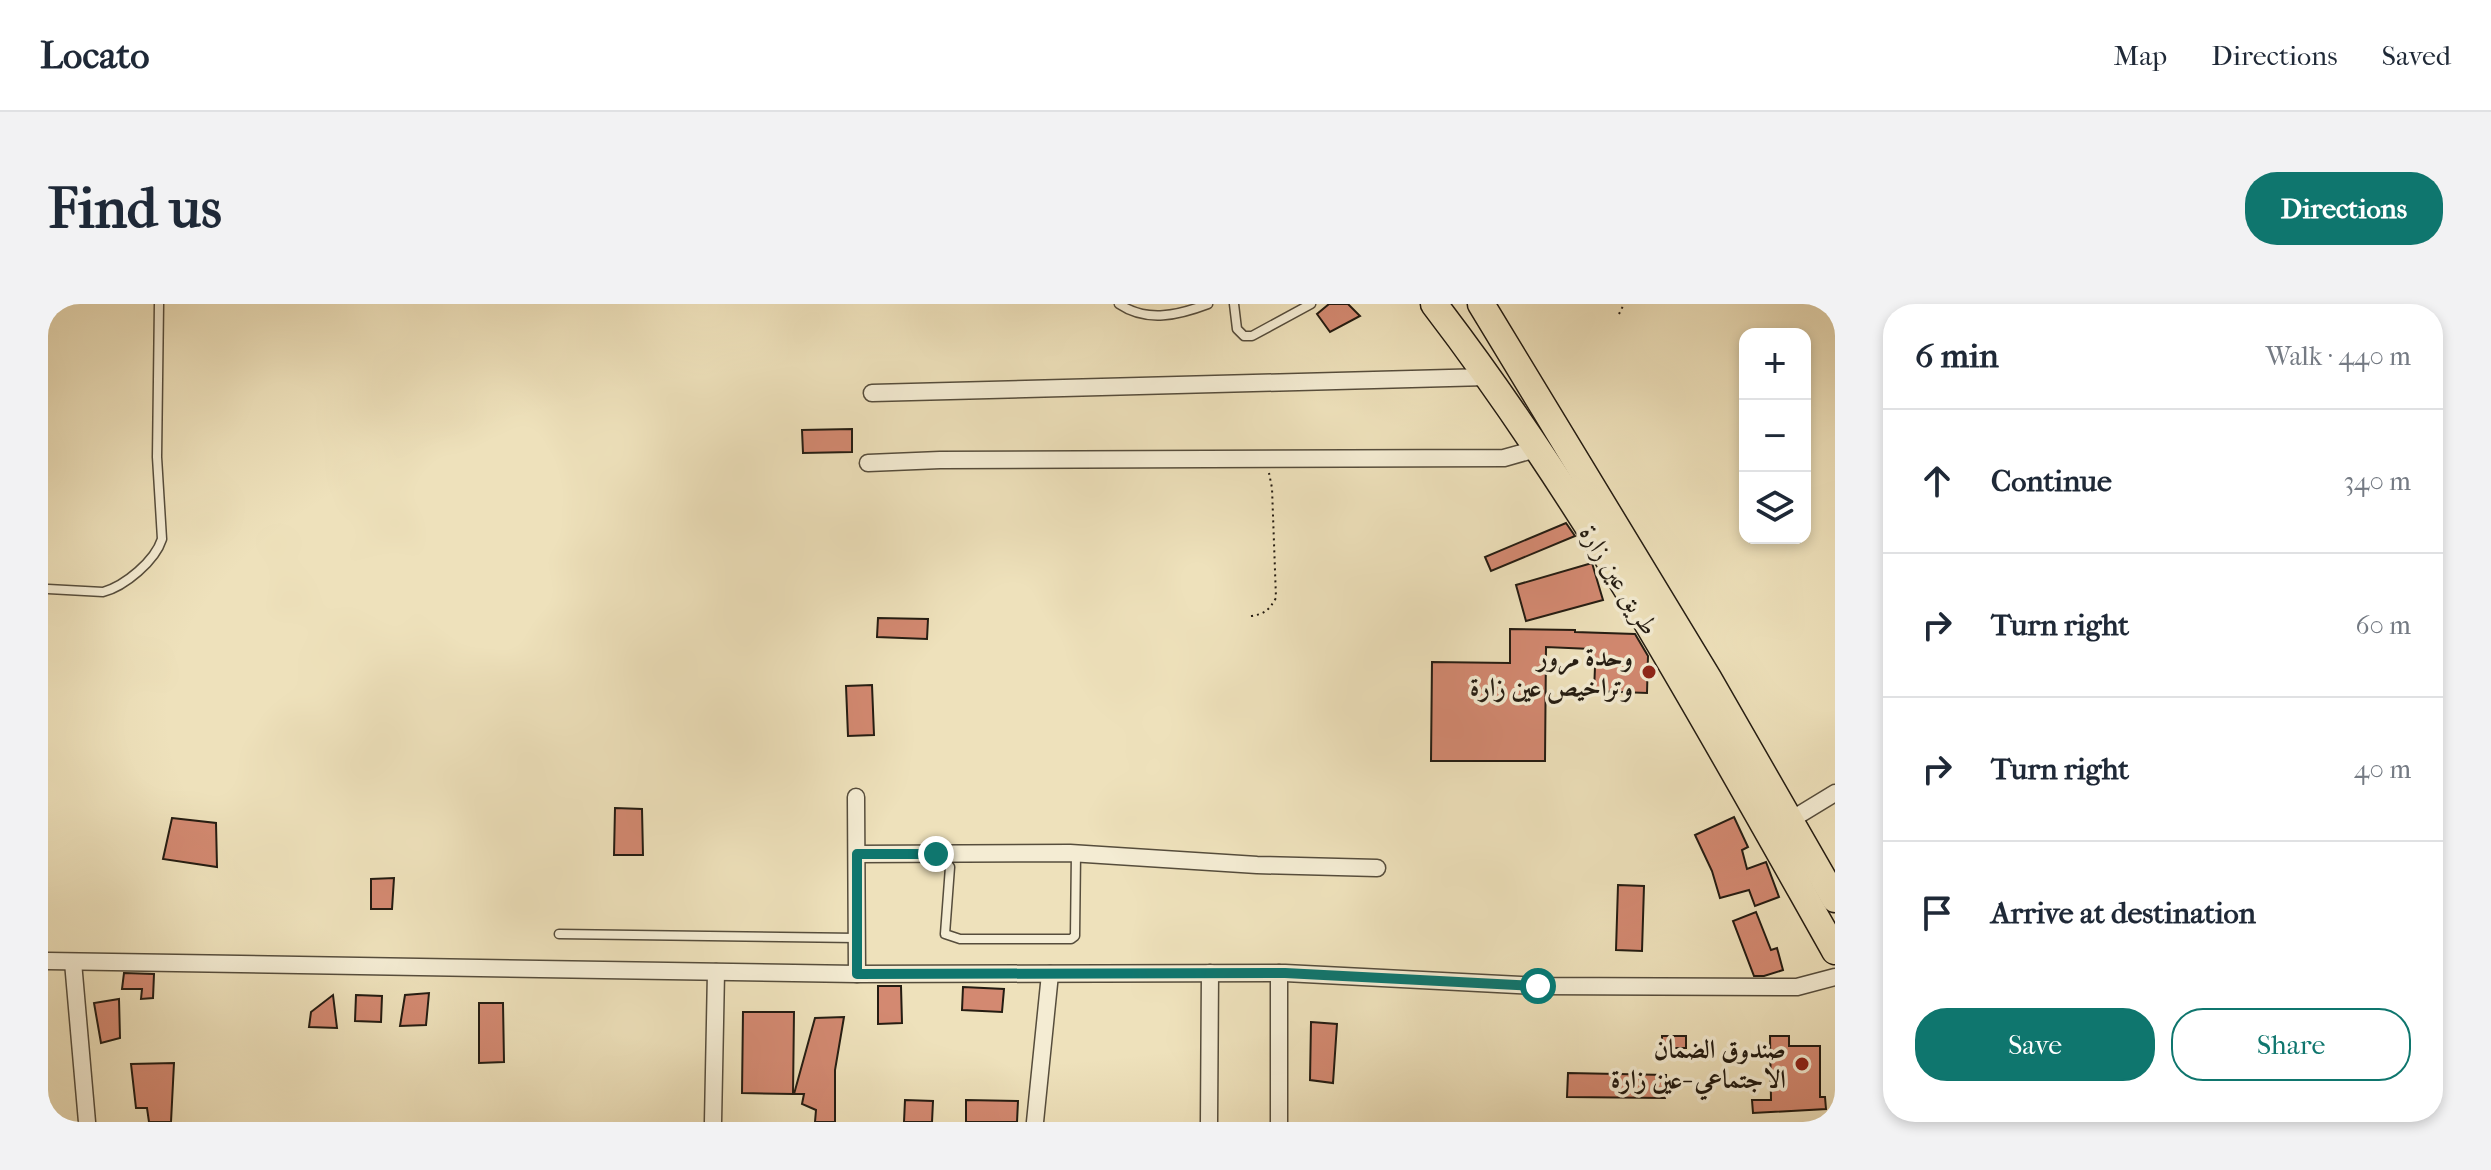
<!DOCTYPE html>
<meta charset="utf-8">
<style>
:root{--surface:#fff;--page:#f2f2f3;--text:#1f2937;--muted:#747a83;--line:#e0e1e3;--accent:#0f766e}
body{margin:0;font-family:"IM FELL French Canon",Amiri,serif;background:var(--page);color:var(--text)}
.controls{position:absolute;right:24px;top:24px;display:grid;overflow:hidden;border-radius:16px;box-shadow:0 4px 12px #0003}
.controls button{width:72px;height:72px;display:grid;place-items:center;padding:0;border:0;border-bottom:2px solid var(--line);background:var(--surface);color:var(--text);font:40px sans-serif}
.stop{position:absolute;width:24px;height:24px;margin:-18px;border:6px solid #0f766e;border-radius:50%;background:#fff}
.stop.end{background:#0f766e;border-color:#fff;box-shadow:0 2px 8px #0008}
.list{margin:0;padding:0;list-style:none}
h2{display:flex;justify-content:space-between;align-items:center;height:104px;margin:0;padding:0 32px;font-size:34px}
h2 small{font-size:26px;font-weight:400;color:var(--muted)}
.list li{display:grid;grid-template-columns:52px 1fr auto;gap:24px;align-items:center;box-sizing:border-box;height:144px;padding:0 32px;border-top:2px solid var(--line)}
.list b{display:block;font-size:30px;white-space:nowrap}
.list em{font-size:26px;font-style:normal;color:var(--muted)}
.actions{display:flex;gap:16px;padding:24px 32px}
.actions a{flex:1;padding:18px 0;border:2px solid var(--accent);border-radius:32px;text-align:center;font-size:28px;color:var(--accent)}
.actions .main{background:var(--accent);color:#fff}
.icon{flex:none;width:44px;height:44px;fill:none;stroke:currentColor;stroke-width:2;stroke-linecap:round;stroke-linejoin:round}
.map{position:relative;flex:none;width:1787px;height:818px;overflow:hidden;border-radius:32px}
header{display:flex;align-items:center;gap:48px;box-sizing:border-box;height:112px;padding:0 40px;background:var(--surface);border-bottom:2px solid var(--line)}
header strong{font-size:38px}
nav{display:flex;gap:44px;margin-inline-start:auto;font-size:28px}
.intro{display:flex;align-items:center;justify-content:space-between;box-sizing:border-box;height:192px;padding:0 48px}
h1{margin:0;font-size:56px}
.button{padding:20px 36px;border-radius:32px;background:var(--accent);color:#fff;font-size:28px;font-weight:700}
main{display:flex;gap:48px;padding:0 48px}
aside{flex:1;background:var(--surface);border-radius:32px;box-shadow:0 4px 12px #0003}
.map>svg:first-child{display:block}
.building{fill:#d38971;stroke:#241c12;stroke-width:2}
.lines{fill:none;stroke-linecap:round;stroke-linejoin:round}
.lane-casing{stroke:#564d3c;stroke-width:11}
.street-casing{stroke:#564d3c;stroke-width:19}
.primary-casing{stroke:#241c12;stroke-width:29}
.path{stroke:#241c12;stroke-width:2;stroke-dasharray:2 4;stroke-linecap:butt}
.lane{stroke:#f4ecd3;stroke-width:8}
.street{stroke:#f4ecd3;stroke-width:16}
.primary{stroke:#eee1bb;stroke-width:26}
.route{stroke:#0f766e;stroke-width:10}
.poi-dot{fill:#8f2418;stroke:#f4ecd3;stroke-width:3}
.labels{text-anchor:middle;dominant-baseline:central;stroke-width:7;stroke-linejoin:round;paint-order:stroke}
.street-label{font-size:26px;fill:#241c12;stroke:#f4ecd3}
.poi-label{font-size:26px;font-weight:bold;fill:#241c12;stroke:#f4ecd3;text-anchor:end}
</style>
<header>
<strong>Locato</strong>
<nav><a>Map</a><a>Directions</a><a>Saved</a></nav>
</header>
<div class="intro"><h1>Find us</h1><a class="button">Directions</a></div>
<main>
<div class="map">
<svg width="1787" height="818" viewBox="0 0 1787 818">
<rect width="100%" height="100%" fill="#eee1bb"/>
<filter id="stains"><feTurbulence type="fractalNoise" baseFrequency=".0025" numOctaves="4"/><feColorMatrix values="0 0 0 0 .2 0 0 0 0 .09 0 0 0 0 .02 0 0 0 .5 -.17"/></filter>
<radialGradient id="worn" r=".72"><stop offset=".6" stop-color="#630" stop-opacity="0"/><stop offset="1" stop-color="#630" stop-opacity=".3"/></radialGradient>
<g class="building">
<path d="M1281,0H1300L1312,12L1282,28L1269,10Z"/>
<path d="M804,125V148L755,149L754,126Z"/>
<path d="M1518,219L1527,232L1443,267L1437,253Z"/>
<path d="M1544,259L1555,296L1478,317L1468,281Z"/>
<path d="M830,314L880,315L879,335L829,333Z"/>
<path d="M1462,325L1527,326V328L1587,330L1600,352L1599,389L1546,387L1547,363L1542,362L1543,345L1498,343L1497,457H1383L1384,358L1462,359Z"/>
<path d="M824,381L826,431L800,432L798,382Z"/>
<path d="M567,504L594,505L595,551H566Z"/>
<path d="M1686,513L1700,543L1694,546L1699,565L1718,558L1731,593L1707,602L1701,586L1672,594L1664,567L1647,531Z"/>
<path d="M124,514L168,519L169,563L115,555Z"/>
<path d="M346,574L344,605H323V575Z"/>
<path d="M1570,581L1596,582L1594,647L1568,646Z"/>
<path d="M1708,608L1723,646L1729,644L1735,666L1716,672H1706L1685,617Z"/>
<path d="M76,669L106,670L105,694L93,695L94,685H74Z"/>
<path d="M830,682H853L854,719L830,720Z"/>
<path d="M915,683L956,685L954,708L914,706Z"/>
<path d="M381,689L378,721L352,722L357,691Z"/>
<path d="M285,691L289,724L261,723L263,708Z"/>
<path d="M308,691L334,692L333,718L307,717Z"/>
<path d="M71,695L72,734L53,739L46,699Z"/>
<path d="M431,699H455L456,758L431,759Z"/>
<path d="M695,708H746L745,790L694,789Z"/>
<path d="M796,713L787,766V818H767L768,806L754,800L756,790H746L767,714Z"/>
<path d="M1263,718L1289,720L1285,779L1262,776Z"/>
<rect x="1614" y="732" width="24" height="12"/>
<path d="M1722,732H1741V742H1772V793H1777L1778,805L1705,809L1704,796H1723Z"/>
<path d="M126,759L123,818H101L99,804H88L83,760Z"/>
<path d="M1520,769L1618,771L1617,794L1519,793Z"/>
<path d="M857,796L885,797L884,818H856Z"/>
<path d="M918,796L970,797L969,818H918Z"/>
</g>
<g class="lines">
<g class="lane-casing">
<g id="lane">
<path d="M1071,0C1099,19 1131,11 1160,0"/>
<path d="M1186,0L1189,25L1196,32H1204L1263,0"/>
<path d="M0,285L55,288C77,282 107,257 114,235L109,153L111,0"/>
<path d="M892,552L902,563L897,630L912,635H1023L1027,632L1028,549"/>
<path d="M511,630L809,634"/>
</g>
</g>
<g class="street-casing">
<g id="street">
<path d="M824,89L1439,73"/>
<path d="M820,159L892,156L1456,154L1488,145"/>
<path d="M808,493L809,670"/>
<path d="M1741,517L1787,489"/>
<path d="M809,550L1022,549L1209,561L1329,564"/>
<path d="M0,657L809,670L1237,669L1490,682L1749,683L1787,673"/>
<path d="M25,658L39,818"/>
<path d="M665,818L668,668"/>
<path d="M987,818L1002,670"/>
<path d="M1161,818L1162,669"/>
<path d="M1231,818V669"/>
</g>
</g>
<g class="primary-casing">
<g id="primary">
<path d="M1386,0C1540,201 1663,427 1787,647"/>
<path d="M1433,0L1660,374L1787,595"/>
</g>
</g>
<g class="path">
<path d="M1571,10L1576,0"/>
<path d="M1203,312C1217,310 1221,306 1228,294L1224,184L1221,169"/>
</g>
<use href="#lane" class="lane"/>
<use href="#street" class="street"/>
<use href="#primary" class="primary"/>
</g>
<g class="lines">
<path class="route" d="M888,550H809V670L1237,669L1490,682"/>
</g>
<g class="poi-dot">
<circle cx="1601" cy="368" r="8"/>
<circle cx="1754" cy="760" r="8"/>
</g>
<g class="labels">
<g class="street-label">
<text transform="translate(1571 276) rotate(58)">طريق عين زارة</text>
</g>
<g class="poi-label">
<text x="1585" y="353">وحدة مرور<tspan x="1585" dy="30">وتراخيص عين زارة</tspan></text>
<text x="1738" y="745">صندوق الضمان<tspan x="1738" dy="30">الاجتماعي -عين زارة</tspan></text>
</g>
</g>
<rect width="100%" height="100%" filter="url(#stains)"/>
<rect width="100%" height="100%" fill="url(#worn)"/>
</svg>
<div class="controls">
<button>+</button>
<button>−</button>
<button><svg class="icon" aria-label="layers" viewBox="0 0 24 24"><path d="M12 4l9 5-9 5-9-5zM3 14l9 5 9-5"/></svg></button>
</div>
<div class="stop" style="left:1490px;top:682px"></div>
<div class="stop end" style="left:888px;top:550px"></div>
</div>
<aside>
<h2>6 min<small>Walk · 440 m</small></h2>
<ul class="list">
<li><svg class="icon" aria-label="ahead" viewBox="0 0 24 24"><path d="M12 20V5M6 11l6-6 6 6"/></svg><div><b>Continue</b></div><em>340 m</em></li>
<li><svg class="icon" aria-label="right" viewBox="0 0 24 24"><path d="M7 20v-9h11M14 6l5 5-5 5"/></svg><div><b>Turn right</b></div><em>60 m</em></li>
<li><svg class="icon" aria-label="right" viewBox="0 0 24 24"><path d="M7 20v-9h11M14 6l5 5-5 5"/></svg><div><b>Turn right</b></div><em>40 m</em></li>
<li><svg class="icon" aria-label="arrive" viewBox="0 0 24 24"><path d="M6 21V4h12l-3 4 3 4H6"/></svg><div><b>Arrive at destination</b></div></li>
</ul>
<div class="actions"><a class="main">Save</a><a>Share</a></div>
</aside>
</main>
